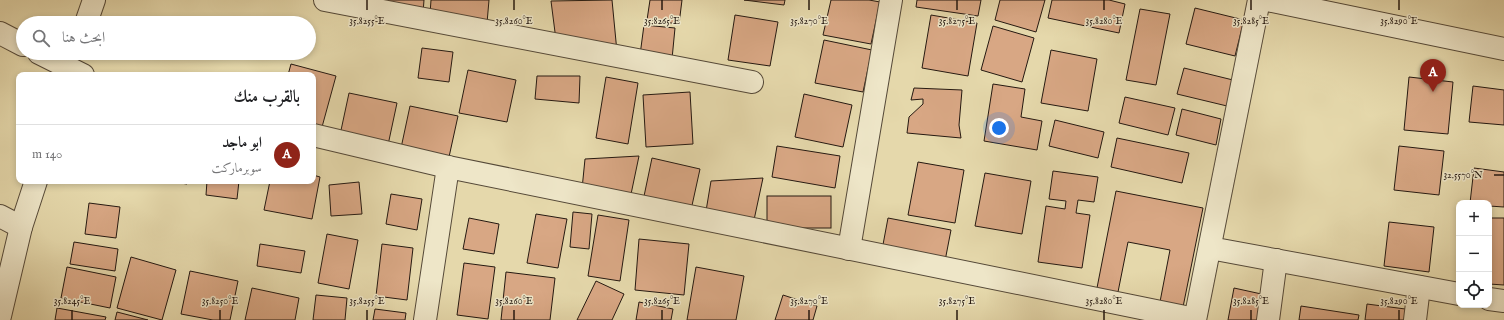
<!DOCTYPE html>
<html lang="ar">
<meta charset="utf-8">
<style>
:root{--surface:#fff;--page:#f6f6f6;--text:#202124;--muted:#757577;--line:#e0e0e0;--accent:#8f2418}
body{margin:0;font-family:"IM FELL English",Amiri,serif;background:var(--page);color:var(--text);direction:rtl}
.controls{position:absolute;right:12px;bottom:12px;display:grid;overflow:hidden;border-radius:8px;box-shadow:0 2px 6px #0003}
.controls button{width:36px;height:36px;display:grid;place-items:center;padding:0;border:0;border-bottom:1px solid var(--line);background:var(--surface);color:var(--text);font:20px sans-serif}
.you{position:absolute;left:999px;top:128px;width:14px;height:14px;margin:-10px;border:3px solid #fff;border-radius:50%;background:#1a73e8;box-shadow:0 0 0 6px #1a73e833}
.badge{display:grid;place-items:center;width:26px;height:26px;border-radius:50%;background:var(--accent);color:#fff;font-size:13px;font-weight:700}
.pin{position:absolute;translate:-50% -33px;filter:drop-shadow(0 1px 2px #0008)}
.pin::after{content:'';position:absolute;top:21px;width:14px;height:12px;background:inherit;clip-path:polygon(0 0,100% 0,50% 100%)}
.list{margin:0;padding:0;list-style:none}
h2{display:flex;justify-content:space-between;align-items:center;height:52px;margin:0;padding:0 16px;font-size:17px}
h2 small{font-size:13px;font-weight:400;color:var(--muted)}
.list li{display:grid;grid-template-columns:26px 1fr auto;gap:12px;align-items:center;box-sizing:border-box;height:60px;padding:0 16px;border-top:1px solid var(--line)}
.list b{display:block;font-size:15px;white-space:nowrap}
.list p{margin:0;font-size:13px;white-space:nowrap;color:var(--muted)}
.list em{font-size:13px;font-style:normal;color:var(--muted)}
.icon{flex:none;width:22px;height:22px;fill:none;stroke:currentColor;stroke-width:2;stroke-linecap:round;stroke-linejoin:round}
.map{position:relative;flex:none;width:1504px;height:320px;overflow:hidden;direction:ltr}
.search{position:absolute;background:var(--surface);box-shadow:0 2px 6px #0003;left:16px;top:16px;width:300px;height:44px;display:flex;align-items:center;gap:10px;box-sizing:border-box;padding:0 14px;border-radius:22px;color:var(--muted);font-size:15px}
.panel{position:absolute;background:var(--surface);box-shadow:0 2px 6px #0003;left:16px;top:72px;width:300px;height:112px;border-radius:8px;direction:rtl}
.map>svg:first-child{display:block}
.building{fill:#d8a784;stroke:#251911}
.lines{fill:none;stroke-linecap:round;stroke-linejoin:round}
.minor-casing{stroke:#554938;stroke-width:24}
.tertiary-casing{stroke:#554938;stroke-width:24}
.minor{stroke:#eee6c8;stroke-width:22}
.tertiary{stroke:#eee6c8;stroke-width:22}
.ticks{fill:none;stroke:#251911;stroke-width:1.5}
.ticks-label{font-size:10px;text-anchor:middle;fill:#251911;stroke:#eee6c8;stroke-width:3;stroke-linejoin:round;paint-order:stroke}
</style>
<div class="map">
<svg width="1504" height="320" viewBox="0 0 1504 320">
<rect width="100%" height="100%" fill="#e5d8ab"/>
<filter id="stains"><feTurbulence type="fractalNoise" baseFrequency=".005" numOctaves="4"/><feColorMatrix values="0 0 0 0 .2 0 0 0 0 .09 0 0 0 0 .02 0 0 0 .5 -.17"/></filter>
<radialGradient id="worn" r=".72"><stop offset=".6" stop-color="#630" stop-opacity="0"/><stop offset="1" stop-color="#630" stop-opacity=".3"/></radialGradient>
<g class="building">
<path d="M366,0H424L423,13Z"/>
<path d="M431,0H489L487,23L430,14Z"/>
<path d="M612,0L617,52L556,40L551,1Z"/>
<path d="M650,0H682L679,24L647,20Z"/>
<path d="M744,0H785L784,5Z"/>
<path d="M831,0H869L880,2L871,44L823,35Z"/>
<path d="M917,0H981L978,16L916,7Z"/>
<path d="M1000,0H1045L1036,32L995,20Z"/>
<path d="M1052,0H1109L1125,4L1119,33L1048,18Z"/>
<path d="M1195,8L1244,20L1235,56L1186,44Z"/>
<path d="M1140,9L1170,14L1156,85L1126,80Z"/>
<path d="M735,15L778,22L770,66L728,60Z"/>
<path d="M931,15L977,23L968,76L922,68Z"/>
<path d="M644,25L675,28L672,59L640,55Z"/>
<path d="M993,26L1034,38L1022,82L981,70Z"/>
<path d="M824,40L872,50L863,92L815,83Z"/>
<path d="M422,48L453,52L449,82L418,78Z"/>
<path d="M1051,50L1097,59L1088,111L1041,103Z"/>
<path d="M291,64L336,76L322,127L313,125V75H288Z"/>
<path d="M1184,68L1233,80L1227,106L1177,94Z"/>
<path d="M468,70L516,80L507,122L459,113Z"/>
<path d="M537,76H580L579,103L535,99Z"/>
<path d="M606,77L638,83L628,144L596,138Z"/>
<path d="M1409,77L1453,82L1448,134L1404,130Z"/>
<path d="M993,84L1025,89L1021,117L1042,121L1037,150L984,141Z"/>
<path d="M1473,86L1504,90V125L1469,122Z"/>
<path d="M914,88L962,90L959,125L961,138L907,133L909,117L923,104V99L911,100Z"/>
<path d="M690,92L693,144L646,147L643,95Z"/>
<path d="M349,93L397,103L388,145L340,135Z"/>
<path d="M804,94L852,105L843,147L795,137Z"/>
<path d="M1125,97L1175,108L1168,135L1119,123Z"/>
<path d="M410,106L458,116L449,157L401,148Z"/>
<path d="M1182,109L1221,119L1216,145L1176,135Z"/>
<path d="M1055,120L1104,132L1098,158L1049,146Z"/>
<path d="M1117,138L1189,153L1182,183L1111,167Z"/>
<path d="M777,146L840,156L835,188L772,177Z"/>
<path d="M1399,146L1444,151L1439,195L1394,190Z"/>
<path d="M639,156L630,199L582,189L585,159Z"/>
<path d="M652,158L700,169L691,210L643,201Z"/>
<path d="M918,162L964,170L955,223L908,215Z"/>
<path d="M1474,168L1504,172V207L1489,206V203H1470Z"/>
<path d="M1053,171L1098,177L1094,202L1078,200L1076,213L1090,215L1082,268L1038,262L1046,206L1065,209L1066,201L1049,199Z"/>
<path d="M985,173L1031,181L1022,234L975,226Z"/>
<path d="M313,175L320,177L312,219L264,210L270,181H313Z"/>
<path d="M763,178L754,220L706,211L711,181Z"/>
<path d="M167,181H188L187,184Z"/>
<path d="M207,181H239L237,199L206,195Z"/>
<path d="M359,182L362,214L331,216L329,185Z"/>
<path d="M1116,191L1203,208L1182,312L1159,307L1170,250L1128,242L1117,297L1096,293Z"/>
<path d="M391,194L422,199L417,230L386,224Z"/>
<rect x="767" y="196" width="64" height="32"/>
<path d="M89,203L120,207L116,238L85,234Z"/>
<path d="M573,212L592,214L589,249L570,247Z"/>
<path d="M536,214L567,219L558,268L527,263Z"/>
<path d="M598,215L629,220L620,281L588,276Z"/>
<path d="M469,218L499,224L494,254L463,249Z"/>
<path d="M888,218L951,230L945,261L882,250Z"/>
<path d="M1489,218H1504V285L1489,284Z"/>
<path d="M1389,222L1434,227L1429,272L1384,266Z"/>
<path d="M327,234L358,240L349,289L318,283Z"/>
<path d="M639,239L689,244L684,295L635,290Z"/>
<path d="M74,242L118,249L115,271L70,264Z"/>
<path d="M260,244L305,251L301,273L257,266Z"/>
<path d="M382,244L413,248L407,300L376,296Z"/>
<path d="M1459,251V283H1458Z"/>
<path d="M131,257L176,270L162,320L117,308Z"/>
<path d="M464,263L495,267L488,319L457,315Z"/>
<path d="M67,267L116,277L110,308L61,298Z"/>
<path d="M696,267L744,276L736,320H687Z"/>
<path d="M190,271L238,281L230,320H213L181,314Z"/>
<path d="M506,272L555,278L550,320H501Z"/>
<path d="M596,281L624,294L612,320H577Z"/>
<path d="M252,288L299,298L295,320H245Z"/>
<path d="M1234,288L1266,295L1261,320H1228Z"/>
<path d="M316,295L347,298L345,320H313Z"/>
<path d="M783,295L817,306L813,320H775Z"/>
<path d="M639,302L673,309L671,320H636Z"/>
<path d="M1367,304L1413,310L1412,320H1365Z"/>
<path d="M1301,306L1359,315L1358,320H1299Z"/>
<path d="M57,308L106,317L105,320H55Z"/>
<path d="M375,309L406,313L405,320H373Z"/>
<path d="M117,312L148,320H115Z"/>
</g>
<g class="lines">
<g class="minor-casing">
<g id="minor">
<path d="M325,0L752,82"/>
<path d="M86,23L94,0"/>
<path d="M0,33L23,45"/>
<path d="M39,53L83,75"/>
<path d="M313,135L448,167L1195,319"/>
<path d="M0,216L21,227"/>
<path d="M1210,248L1459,294"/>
<path d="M849,249L891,0"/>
<path d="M1489,299L1504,301"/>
<path d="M0,316L21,227L36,181"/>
<path d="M425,320L448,167"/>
<path d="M1195,320L1259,0"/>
<path d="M1268,320L1276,260"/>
<path d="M1415,320L1419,287"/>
</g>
</g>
<g class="tertiary-casing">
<path id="tertiary" d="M1267,0L1504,49"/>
</g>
<use href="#minor" class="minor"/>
<use href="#tertiary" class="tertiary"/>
</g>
<path class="ticks" d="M367,0V10M514,0V10M662,0V10M809,0V10M957,0V10M1104,0V10M1251,0V10M1399,0V10M1494,175H1504M72,310V320M220,310V320M367,310V320M514,310V320M662,310V320M809,310V320M957,310V320M1104,310V320M1251,310V320M1399,310V320"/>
<g class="ticks-label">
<text x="367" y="24">35.8255°E</text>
<text x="514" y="24">35.8260°E</text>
<text x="662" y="24">35.8265°E</text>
<text x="809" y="24">35.8270°E</text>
<text x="957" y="24">35.8275°E</text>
<text x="1104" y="24">35.8280°E</text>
<text x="1251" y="24">35.8285°E</text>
<text x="1399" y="24">35.8290°E</text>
<text x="1463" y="178">32.5570°N</text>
<text x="72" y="304">35.8245°E</text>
<text x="220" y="304">35.8250°E</text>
<text x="367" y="304">35.8255°E</text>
<text x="514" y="304">35.8260°E</text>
<text x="662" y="304">35.8265°E</text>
<text x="809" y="304">35.8270°E</text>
<text x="957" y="304">35.8275°E</text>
<text x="1104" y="304">35.8280°E</text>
<text x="1251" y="304">35.8285°E</text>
<text x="1399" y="304">35.8290°E</text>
</g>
<rect width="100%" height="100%" filter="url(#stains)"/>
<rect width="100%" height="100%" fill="url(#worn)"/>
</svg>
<div class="controls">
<button>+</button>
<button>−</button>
<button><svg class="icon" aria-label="locate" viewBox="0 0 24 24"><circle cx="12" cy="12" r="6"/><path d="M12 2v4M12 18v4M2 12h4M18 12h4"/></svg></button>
</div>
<div class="you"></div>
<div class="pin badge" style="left:1433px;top:92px">A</div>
<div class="search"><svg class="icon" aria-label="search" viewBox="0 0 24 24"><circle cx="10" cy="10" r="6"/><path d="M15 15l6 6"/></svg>ابحث هنا</div>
<section class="panel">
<h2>بالقرب منك<small></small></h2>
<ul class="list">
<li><span class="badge">A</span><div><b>ابو ماجد</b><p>سوبرماركت</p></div><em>140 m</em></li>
</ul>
</section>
</div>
